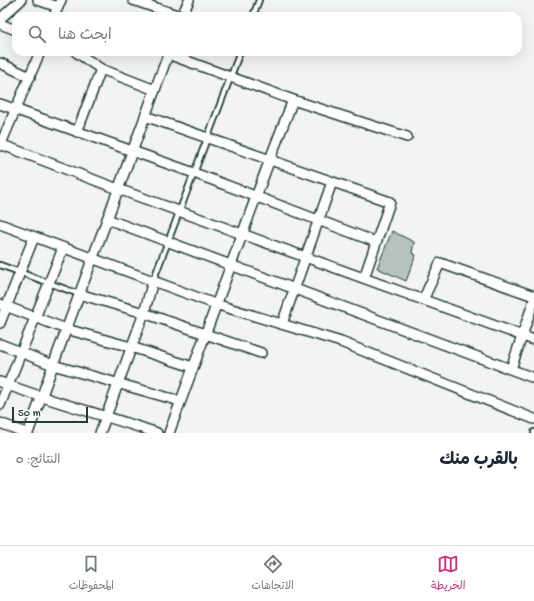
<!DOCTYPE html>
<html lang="ar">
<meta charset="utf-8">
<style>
:root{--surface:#fff;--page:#f2f2f3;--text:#1f2937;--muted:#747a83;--line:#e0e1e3;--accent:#db2777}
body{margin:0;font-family:"Gochi Hand","Playpen Sans Arabic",sans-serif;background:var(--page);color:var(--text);direction:rtl}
.scale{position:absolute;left:12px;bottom:10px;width:76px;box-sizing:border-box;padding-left:4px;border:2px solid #1f3d34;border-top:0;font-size:11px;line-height:14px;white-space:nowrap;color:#1f3d34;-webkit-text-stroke:3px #fff;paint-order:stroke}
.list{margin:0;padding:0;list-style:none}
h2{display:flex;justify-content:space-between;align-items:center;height:52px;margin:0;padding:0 16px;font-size:17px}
h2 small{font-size:13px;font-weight:400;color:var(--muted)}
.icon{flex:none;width:22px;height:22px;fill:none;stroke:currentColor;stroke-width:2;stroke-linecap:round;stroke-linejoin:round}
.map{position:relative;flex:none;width:534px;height:433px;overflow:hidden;direction:ltr}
.search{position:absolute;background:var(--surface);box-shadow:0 4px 16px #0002;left:12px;right:12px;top:12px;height:44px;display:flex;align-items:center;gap:10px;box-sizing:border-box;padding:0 14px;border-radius:12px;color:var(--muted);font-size:15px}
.sheet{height:112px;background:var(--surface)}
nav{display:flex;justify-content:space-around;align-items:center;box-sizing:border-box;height:56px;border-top:1px solid var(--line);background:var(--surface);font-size:11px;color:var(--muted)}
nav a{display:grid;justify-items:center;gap:2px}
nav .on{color:var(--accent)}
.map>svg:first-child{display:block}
.building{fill:#b7c1bd;stroke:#1f3d34}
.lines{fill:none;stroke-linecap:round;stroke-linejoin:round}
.service-casing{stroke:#1f3d34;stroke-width:8}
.minor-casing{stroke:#1f3d34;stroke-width:12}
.service{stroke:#fff;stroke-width:4.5}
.minor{stroke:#fff;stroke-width:9}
</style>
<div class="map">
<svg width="534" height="433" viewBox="0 0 534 433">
<rect width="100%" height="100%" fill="#f2f3f3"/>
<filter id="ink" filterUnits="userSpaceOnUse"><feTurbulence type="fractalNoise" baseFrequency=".025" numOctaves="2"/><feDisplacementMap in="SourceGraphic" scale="8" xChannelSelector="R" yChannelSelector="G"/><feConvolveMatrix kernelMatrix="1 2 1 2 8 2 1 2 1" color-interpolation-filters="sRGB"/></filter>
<g filter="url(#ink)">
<path class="building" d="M392,231L414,242L412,253L416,255L406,281L377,268Z"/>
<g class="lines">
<g class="service-casing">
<g id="service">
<path d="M253,16L259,0"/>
<path d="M0,265L79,294"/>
<path d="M153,281L240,52"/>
<path d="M534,433V432"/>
</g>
</g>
<g class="minor-casing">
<g id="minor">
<path d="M38,0L58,7"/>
<path d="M133,0L180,16"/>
<path d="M54,16L61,0"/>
<path d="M182,16L189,0"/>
<path d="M0,19L21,0"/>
<path d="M0,24L16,30"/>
<path d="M76,52L101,69L155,90"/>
<path d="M168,54L293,100L407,137"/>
<path d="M0,63L30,77"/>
<path d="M0,104L194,173L376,242"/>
<path d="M145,116L390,202L364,278"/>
<path d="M77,132L101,69"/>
<path d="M0,144L118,189L534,340"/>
<path d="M0,146L40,52"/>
<path d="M107,219L534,378"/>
<path d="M0,224L215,304L341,342L534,419"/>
<path d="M79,294L144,313L261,353"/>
<path d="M423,300L440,263L534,296"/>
<path d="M0,304L66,329L131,347L193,367"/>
<path d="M0,323L34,237"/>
<path d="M282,324L332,182"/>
<path d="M0,344L53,365L180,401"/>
<path d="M511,369L534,300"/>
<path d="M0,382C51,402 105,415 157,433"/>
<path d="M0,405L63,248"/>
<path d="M0,423L26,433"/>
<path d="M28,433L169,52"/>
<path d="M100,433L144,313L153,281"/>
<path d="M169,433L270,159L293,100"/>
</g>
</g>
<use href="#service" class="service"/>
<use href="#minor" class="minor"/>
</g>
</g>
</svg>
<div class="scale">50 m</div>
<div class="search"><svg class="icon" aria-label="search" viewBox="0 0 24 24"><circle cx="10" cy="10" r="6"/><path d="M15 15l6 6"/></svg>ابحث هنا</div>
</div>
<section class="sheet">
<h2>بالقرب منك<small>النتائج: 0</small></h2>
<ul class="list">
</ul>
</section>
<nav>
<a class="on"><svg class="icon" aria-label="map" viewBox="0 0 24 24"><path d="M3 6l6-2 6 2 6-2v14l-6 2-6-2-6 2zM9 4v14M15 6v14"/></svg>الخريطة</a>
<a><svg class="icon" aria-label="directions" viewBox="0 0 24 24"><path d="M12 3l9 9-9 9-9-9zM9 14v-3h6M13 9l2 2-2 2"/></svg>الاتجاهات</a>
<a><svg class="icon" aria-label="saved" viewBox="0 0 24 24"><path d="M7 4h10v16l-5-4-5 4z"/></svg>المحفوظات</a>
</nav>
